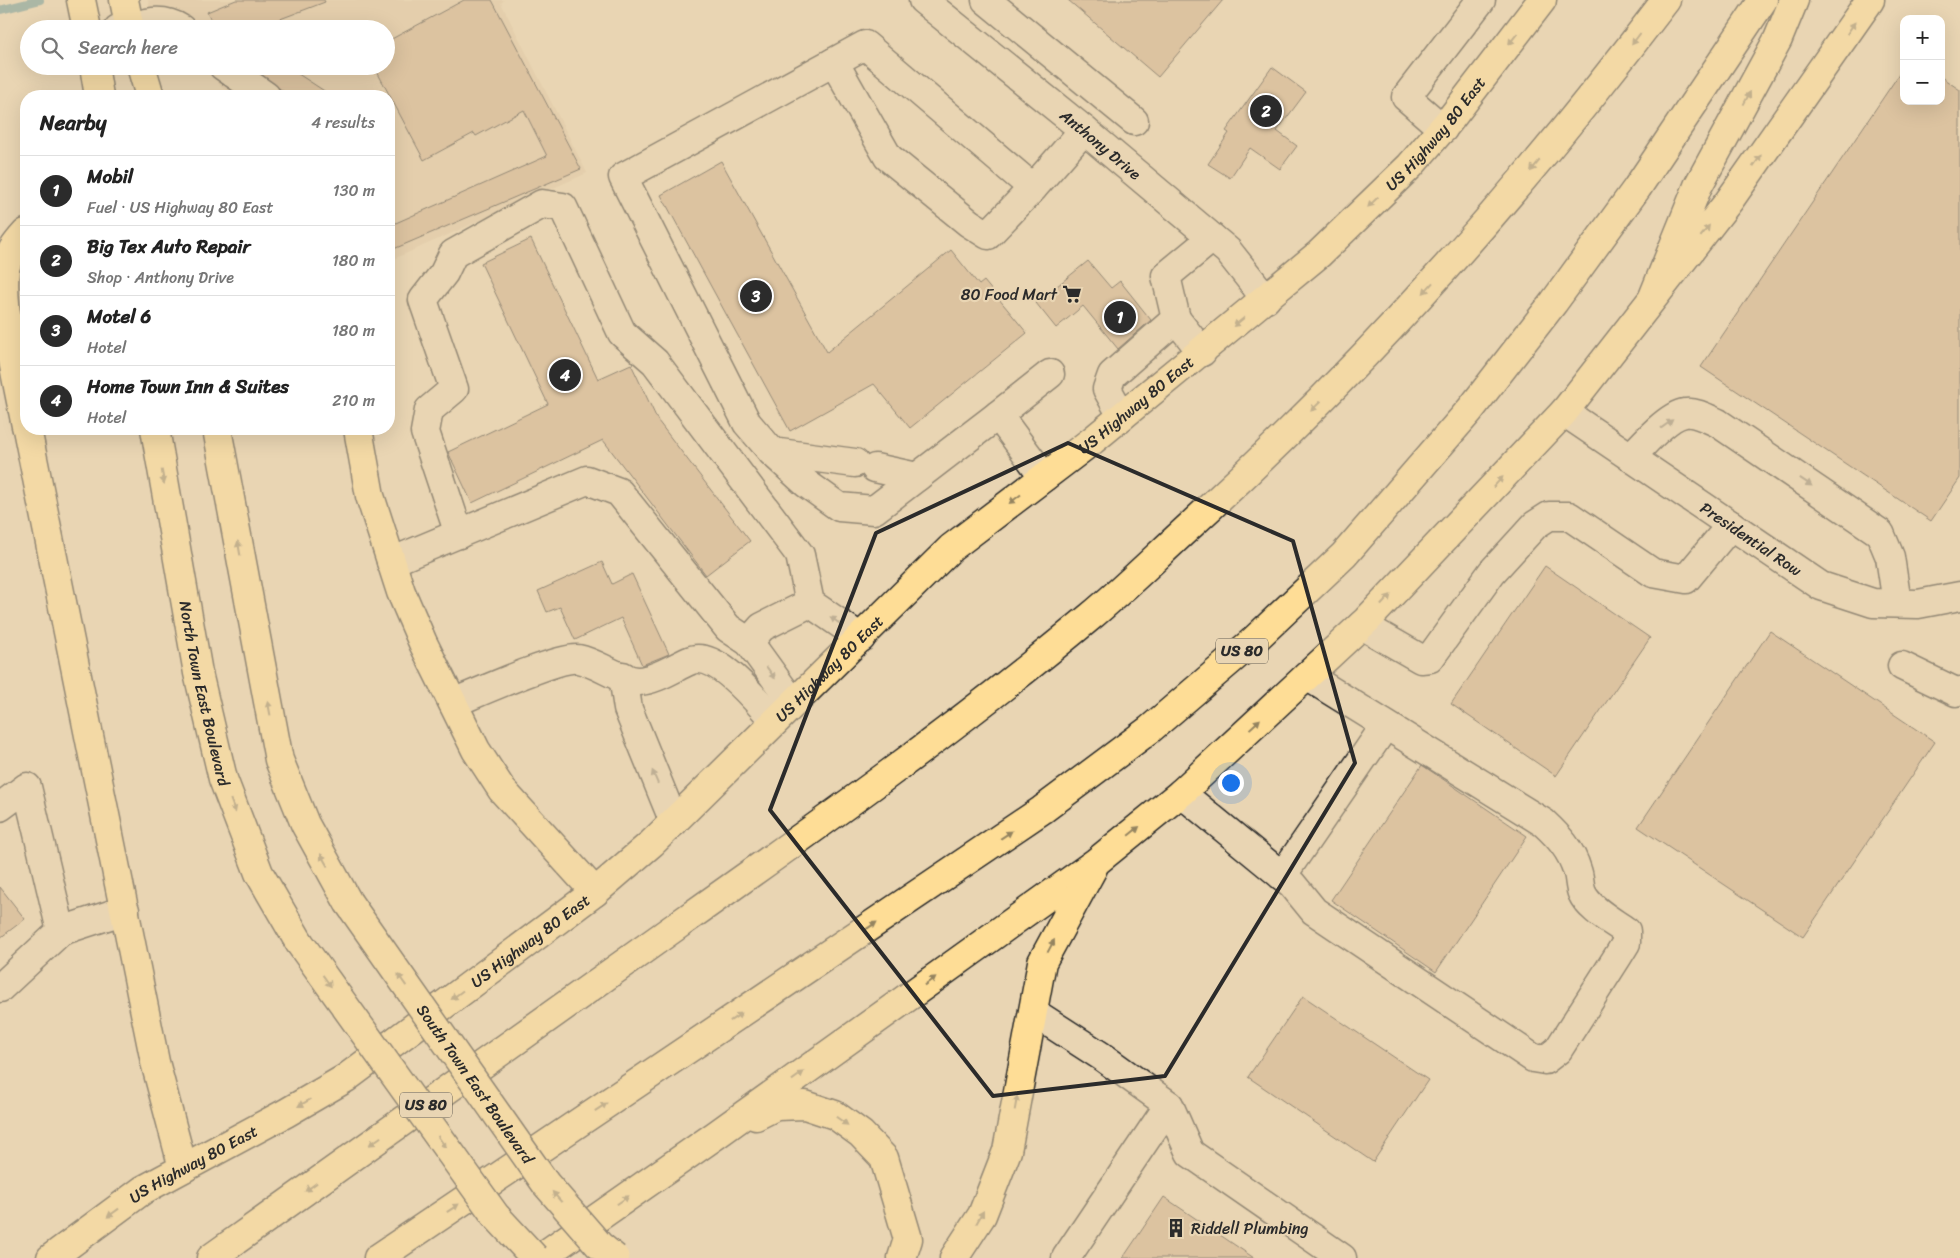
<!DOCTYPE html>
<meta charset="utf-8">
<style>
:root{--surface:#fff;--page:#f6f6f6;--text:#222;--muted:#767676;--line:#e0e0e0;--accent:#2b2b2b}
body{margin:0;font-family:Sriracha,sans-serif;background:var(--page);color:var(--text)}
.controls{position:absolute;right:15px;top:15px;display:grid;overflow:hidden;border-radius:10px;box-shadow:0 5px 20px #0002}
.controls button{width:45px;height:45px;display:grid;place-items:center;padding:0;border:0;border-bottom:1px solid var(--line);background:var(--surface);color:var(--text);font:25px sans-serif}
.you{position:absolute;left:1230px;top:782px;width:18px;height:18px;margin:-12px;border:4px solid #fff;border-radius:50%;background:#1a73e8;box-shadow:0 0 0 8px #1a73e833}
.badge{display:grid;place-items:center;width:32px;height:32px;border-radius:50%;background:var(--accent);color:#fff;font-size:16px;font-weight:700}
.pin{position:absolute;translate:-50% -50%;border:2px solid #fff;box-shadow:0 1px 5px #0006}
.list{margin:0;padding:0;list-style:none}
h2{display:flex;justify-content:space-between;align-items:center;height:65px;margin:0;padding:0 20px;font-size:21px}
h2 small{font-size:16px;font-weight:400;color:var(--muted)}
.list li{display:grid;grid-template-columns:32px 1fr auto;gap:15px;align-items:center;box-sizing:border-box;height:70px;padding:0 20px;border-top:1px solid var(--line)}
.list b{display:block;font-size:19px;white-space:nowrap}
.list p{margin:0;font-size:16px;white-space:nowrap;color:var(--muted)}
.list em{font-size:16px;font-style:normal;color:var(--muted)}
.icon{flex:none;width:28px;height:28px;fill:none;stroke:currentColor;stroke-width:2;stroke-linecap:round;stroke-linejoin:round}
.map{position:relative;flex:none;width:1960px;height:1258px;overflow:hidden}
.search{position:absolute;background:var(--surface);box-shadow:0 5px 20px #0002;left:20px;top:20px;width:375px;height:55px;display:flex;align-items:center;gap:12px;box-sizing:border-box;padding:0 18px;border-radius:28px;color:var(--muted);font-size:19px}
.panel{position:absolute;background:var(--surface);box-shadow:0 5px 20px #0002;left:20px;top:90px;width:375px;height:345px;border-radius:20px}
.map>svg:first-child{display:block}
.built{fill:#ddc6a5}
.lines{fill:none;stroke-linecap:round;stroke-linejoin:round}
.stream{stroke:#609296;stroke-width:8}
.building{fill:#cdad8b;stroke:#2b2b2b}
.minor-casing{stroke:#2b2b2b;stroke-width:31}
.major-casing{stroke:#2b2b2b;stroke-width:31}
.highway-casing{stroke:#2b2b2b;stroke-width:31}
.minor{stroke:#e9d5b3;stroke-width:28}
.major{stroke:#fedd96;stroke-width:28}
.highway{stroke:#fedd96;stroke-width:28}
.major-bridge-casing{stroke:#2b2b2b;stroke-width:31;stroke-linecap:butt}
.major-bridge{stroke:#fedd96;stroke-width:28}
.oneway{fill:#948460}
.oneway2{fill:#8a806f}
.marked{fill:none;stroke:#2b2b2b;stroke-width:4;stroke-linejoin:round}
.labels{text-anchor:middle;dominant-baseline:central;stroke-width:4.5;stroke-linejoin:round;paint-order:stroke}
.shield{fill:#e9d5b3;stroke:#645e54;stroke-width:1}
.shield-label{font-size:15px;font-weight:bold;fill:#2b2b2b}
.street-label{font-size:16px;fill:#2b2b2b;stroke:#e9d5b3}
.poi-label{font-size:16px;fill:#2b2b2b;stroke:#e9d5b3;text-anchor:end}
</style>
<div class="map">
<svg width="1960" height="1258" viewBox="0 0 1960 1258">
<rect width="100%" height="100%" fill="#e9d5b3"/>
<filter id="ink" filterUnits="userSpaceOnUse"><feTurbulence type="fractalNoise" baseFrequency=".02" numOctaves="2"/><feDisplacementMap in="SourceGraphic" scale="10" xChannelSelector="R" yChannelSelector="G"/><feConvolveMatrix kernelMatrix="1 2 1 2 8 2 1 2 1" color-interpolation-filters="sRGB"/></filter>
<g filter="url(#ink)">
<path class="built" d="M148,0H504L501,3L587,173L389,261V96H236L221,87L207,66H386V29H153Z"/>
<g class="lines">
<path class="stream" d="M0,10L40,0"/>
</g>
<g class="building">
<path d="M236,0H324L325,2L254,29H216L207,12Z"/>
<path d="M464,0H492L581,169L389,251V226L547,156L524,110L476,136L474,133L424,160L374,66H386V42Z"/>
<path d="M1068,0H1223L1158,77Z"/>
<path d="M251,66H286L332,96H289Z"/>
<path d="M1272,67L1306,92L1277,131L1297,146L1280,169L1250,148L1230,178L1208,164L1229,133L1226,131Z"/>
<path d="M1904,67V101H1941V77L1960,90V478L1931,521L1701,367Z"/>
<path d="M721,161L827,352L951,250L979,285L984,281L1027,333L910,428L874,384L790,431L661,195Z"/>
<path d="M531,239L598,379L631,364L658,421L750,541L706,575L603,440L472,503L448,452L548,404L481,263Z"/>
<path d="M1088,261L1111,288L1120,281L1151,320L1118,349L1083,306L1056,328L1036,303Z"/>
<path d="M602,562L612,584L632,574L669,654L642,665L621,618L575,640L560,607L547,612L538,591Z"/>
<path d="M1545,566L1650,638L1556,776L1451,704Z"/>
<path d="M1770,631L1935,742L1803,937L1638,827Z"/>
<path d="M1422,765L1527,836L1436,972L1331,900Z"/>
<path d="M0,887L25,919L0,938Z"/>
<path d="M1303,996L1428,1080L1373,1162L1248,1077Z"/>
<path d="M1164,1197L1254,1258H1123Z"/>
</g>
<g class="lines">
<g class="minor-casing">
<g id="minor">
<path id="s1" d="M923,0L1084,130L1228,251L1266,299"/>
<path d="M986,0L1134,121"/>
<path d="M118,29C141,25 160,15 181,29"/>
<path d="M834,62L888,157L969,223L988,235L1033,188"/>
<path d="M223,66L266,96"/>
<path d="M1443,129L1406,97L1481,0"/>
<path d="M1176,319L1166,276L1212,238"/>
<path id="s2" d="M1564,412L1821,586L1873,603L1918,604L1960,596"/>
<path d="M998,415L1050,374"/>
<path d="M1122,416L1107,389L1112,375L1176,319L1202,352"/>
<path d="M772,452L855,463"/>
<path d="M1631,457C1642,445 1669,415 1685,413C1695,411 1709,419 1718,423L1880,533L1890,557L1897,603"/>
<path d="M875,468L917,477"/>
<path d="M1044,477L998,415L874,510L839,507L807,484L772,452L747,423L623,177L865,45L1033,188L1084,130"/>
<path d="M459,534L425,432L429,410L454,389L423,300L444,273L453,254L542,204L563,207L622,333L655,362L800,555L810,603L861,638"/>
<path d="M391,562L587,480L619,492L728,628L749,642L793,703"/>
<path d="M1362,625L1421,659L1430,658L1492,572L1535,525L1549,516H1569L1653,573L1686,579L1731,525"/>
<path d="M749,642L762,627L810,603"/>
<path d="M1902,666L1956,692L1960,691"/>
<path d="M623,676L628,709L674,822"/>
<path d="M453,703C475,694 560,656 578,659C599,663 619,681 639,681C656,680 673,668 689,661C716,648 758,703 775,721"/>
<path d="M1181,793L1292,884L1314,911L1533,1058L1545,1060L1558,1050L1618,956L1626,943V931C1612,921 1589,909 1582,893C1579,886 1580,877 1577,870C1571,850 1559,837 1544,823L1307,676"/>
<path d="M0,807L27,787L61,931L0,988"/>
<path d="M1282,876L1385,726"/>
<path d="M61,931L125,910"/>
<path d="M1033,1012L1101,1056L1169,1105L1190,1153L1342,1258"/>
<path d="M1066,1258L1169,1105"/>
</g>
</g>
<g class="major-casing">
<g id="major">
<path d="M81,0L87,29"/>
<path d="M124,0L130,29"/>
<path d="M94,66L99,96"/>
<path d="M141,66L150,96"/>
<path d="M26,233C16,244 8,254 5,269C0,307 18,386 26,426"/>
<path d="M27,429L155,1062L183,1168"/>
<path id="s3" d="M155,429L198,673L223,779L259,873L299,942"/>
<path d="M217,429L279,760L305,824L348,902"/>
<path d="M358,429L370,496L401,592L423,643L476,750L502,790L595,892"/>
<path d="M756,1116L776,1106L805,1105L835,1115L861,1134L884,1158L908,1239L902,1258"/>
<path id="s4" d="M51,1258L143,1190L286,1113L346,1078L595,892L652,843L951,548L1093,440L1319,254L1410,166L1449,121L1542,0"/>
<path d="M540,1258L716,1135L1096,862L1181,793L1367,620L1564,412L1729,201L1870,0"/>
<path d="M954,1258L982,1215L1007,1151L1042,962L1093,868"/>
</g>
</g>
<g class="highway-casing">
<g id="highway">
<path d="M1653,297L1698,186L1778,39L1794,0"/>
<path d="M211,1258C367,1147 523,1036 678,925C818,826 958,727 1090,617C1125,588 1157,556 1191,525C1366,365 1523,189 1666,0"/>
<path d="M378,1258L1042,810L1149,730L1252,642L1344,555L1470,410L1554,302L1637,188L1763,0"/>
</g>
</g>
<use href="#minor" class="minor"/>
<use href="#major" class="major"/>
<use href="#highway" class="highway"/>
<g class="major-bridge-casing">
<g id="major-bridge">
<path id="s5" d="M348,902L546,1184L599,1245L615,1258"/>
<path d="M299,942L495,1215L535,1258"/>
</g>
</g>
<use href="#major-bridge" class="major-bridge"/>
</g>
<defs><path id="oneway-solid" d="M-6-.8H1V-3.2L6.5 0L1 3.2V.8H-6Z" transform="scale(1.25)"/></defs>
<g class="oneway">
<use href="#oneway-solid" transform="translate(1851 28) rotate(-56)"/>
<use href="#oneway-solid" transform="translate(1513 39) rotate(128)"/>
<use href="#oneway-solid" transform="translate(1636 39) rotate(127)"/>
<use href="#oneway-solid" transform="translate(1747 98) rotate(-62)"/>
<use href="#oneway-solid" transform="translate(1757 161) rotate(-55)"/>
<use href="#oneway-solid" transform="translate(1535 166) rotate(129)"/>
<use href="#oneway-solid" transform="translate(1373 202) rotate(136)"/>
<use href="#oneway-solid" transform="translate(1705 231) rotate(-52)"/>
<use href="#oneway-solid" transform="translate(1428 288) rotate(132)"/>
<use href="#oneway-solid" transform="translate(1239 322) rotate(141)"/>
<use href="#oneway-solid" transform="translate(1316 406) rotate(136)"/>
<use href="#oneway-solid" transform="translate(163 477) rotate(80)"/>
<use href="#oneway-solid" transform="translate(1498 482) rotate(-47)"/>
<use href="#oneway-solid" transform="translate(1015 499) rotate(143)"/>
<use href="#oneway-solid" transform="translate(239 548) rotate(-100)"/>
<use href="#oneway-solid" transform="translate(1386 600) rotate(-47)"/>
<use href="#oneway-solid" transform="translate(269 708) rotate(-101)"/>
<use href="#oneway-solid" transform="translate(1255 724) rotate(-43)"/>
<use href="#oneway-solid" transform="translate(233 806) rotate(69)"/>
<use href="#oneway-solid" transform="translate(1134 831) rotate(-39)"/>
<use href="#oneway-solid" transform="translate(1006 835) rotate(-34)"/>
<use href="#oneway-solid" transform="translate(324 860) rotate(-119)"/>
<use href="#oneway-solid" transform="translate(871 926) rotate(-34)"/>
<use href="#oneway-solid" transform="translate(1051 946) rotate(-62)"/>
<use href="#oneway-solid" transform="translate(402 980) rotate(-125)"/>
<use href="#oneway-solid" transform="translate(327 981) rotate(54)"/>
<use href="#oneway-solid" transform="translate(930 981) rotate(-36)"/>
<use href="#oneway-solid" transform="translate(457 995) rotate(143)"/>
<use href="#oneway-solid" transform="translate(736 1017) rotate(-34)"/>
<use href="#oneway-solid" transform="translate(798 1076) rotate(-36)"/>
<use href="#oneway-solid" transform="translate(304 1103) rotate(150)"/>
<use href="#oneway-solid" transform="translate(1016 1103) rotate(-80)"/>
<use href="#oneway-solid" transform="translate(601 1107) rotate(-34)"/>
<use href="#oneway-solid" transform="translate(842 1121) rotate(35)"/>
<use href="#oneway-solid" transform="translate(375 1141) rotate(145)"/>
<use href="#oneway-solid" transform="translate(442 1142) rotate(54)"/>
<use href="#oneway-solid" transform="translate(311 1187) rotate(144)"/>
<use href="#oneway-solid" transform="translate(557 1197) rotate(-131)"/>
<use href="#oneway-solid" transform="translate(623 1200) rotate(-35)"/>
<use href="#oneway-solid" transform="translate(453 1208) rotate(-34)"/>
<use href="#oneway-solid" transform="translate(113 1213) rotate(144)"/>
<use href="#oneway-solid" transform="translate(980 1217) rotate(-61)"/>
</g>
<g class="oneway2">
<use href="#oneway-solid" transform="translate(1667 424) rotate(-36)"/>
<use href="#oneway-solid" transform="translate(1806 482) rotate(34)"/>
<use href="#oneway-solid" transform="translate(836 621) rotate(-145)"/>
<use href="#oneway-solid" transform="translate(771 673) rotate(54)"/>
<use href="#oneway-solid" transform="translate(655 777) rotate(-113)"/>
</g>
</g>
<path d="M0 0H1960V1258H0ZM1068,443L1293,541L1355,763L1165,1076L993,1096L770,810L876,533Z" fill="#e9d5b3" fill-opacity=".55" fill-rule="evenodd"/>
<path class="marked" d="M1068,443L1293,541L1355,763L1165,1076L993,1096L770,810L876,533Z"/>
<defs>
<g id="supermarket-bare" transform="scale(1.5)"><path d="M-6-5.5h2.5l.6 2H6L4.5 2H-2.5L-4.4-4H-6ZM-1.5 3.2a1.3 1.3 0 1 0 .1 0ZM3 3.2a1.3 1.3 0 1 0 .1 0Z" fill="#2b2b2b" stroke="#e9d5b3" stroke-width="2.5" paint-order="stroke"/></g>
<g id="building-bare" transform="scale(1.5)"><path d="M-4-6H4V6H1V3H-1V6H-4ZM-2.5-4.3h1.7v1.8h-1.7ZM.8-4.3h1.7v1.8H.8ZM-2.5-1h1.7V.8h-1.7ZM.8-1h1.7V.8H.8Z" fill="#2b2b2b" stroke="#e9d5b3" stroke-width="2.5" paint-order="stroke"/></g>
</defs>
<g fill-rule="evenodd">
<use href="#supermarket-bare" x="1072" y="294"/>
<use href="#building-bare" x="1176" y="1228"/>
</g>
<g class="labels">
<g class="shield">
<rect x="1216" y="638.5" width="52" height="25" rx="4"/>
<rect x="400" y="1092.5" width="52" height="25" rx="4"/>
</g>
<g class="shield-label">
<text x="1242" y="651">US 80</text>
<text x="426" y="1105">US 80</text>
</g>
<g class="street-label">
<text stroke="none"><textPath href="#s4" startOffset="1791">US Highway 80 East</textPath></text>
<text stroke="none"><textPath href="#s1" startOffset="229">Anthony Drive</textPath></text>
<text stroke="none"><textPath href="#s4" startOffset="1386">US Highway 80 East</textPath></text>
<text stroke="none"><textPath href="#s2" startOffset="226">Presidential Row</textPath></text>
<text stroke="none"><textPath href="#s4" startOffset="981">US Highway 80 East</textPath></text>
<text stroke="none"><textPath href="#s3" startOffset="269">North Town East Boulevard</textPath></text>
<text stroke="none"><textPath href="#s4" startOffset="576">US Highway 80 East</textPath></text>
<text stroke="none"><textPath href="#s5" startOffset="222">South Town East Boulevard</textPath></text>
<text stroke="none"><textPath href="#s4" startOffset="171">US Highway 80 East</textPath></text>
</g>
<g class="poi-label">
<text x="1057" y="294">80 Food Mart</text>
<text x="1191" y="1228" text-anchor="start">Riddell Plumbing</text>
</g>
</g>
</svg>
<div class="controls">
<button>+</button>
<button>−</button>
</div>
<div class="you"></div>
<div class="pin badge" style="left:1120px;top:317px">1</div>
<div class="pin badge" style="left:1266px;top:111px">2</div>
<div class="pin badge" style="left:756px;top:296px">3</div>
<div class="pin badge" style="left:565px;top:375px">4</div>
<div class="search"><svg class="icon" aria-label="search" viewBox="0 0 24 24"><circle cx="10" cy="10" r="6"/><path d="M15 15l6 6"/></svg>Search here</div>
<section class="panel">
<h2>Nearby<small>4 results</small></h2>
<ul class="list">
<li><span class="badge">1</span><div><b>Mobil</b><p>Fuel · US Highway 80 East</p></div><em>130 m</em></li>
<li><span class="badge">2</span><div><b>Big Tex Auto Repair</b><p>Shop · Anthony Drive</p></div><em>180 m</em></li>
<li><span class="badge">3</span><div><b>Motel 6</b><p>Hotel</p></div><em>180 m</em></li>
<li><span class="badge">4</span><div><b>Home Town Inn &amp; Suites</b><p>Hotel</p></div><em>210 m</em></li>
</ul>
</section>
</div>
